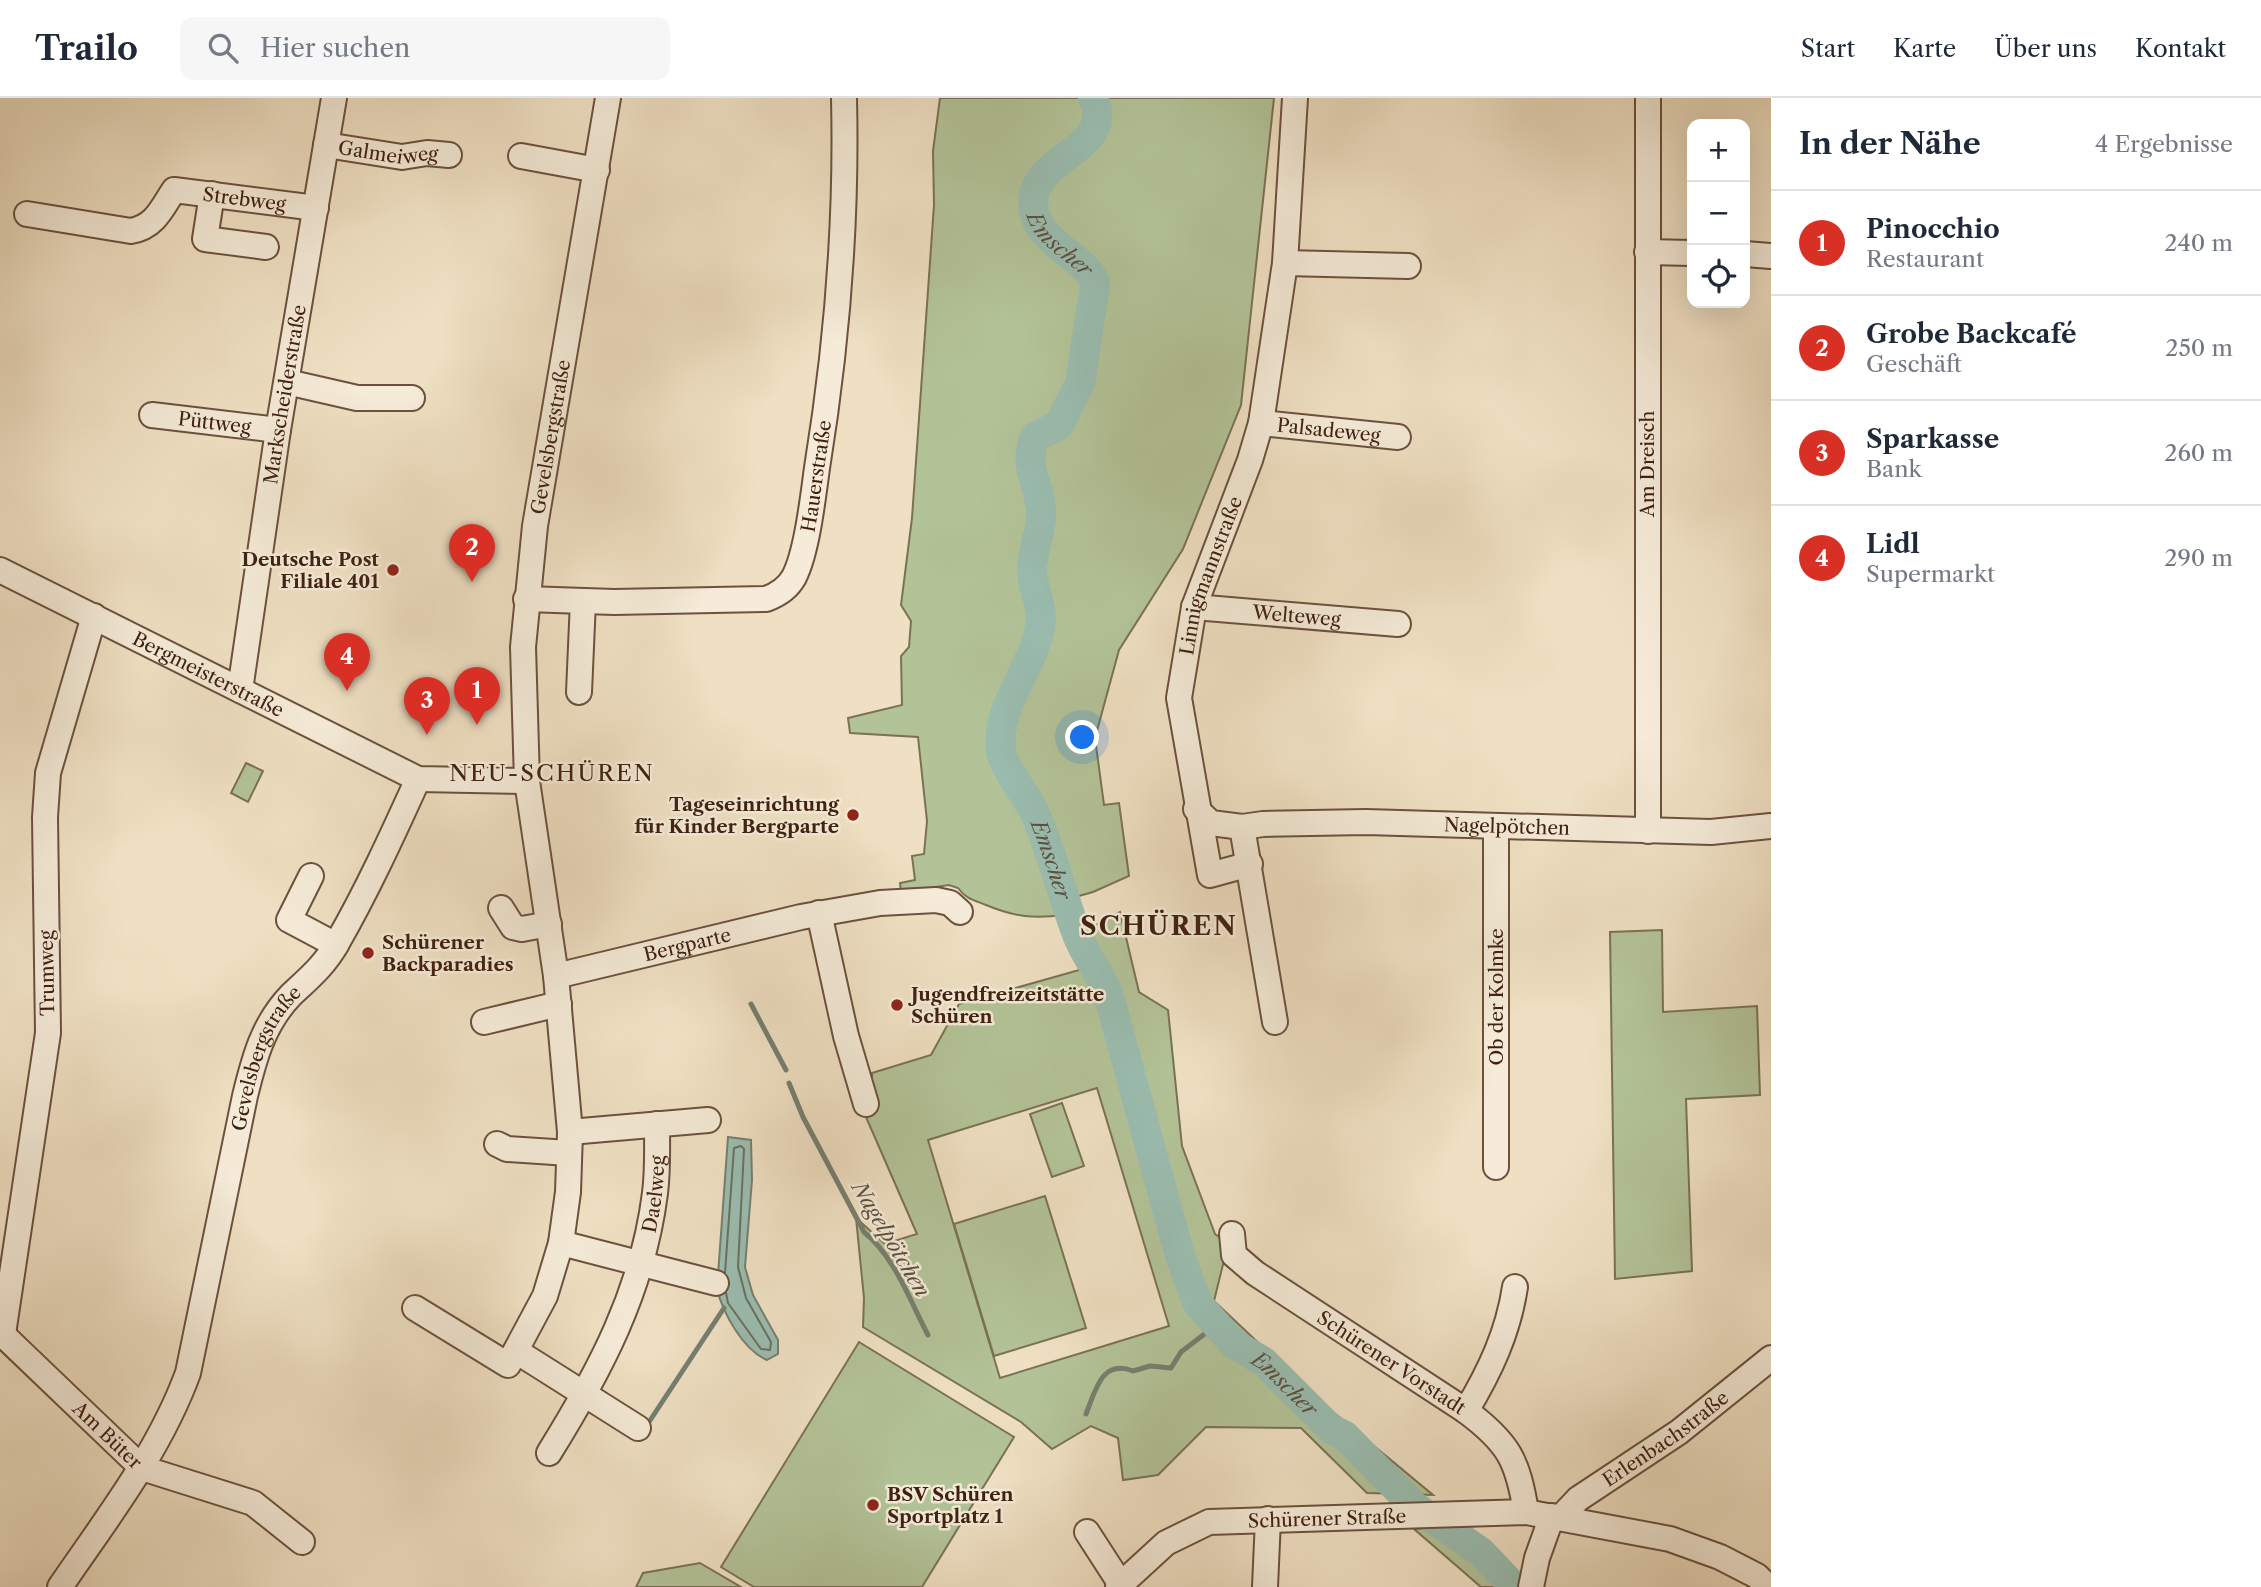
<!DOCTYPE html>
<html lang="de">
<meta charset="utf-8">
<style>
:root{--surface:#fff;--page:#f6f6f7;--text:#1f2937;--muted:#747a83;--line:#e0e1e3;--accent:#d93025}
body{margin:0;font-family:"Libre Caslon Text",serif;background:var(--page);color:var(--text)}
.controls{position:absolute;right:21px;top:21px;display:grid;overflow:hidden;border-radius:14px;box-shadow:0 7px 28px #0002}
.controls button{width:63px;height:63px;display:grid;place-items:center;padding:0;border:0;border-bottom:2px solid var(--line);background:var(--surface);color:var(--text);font:35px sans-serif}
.you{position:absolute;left:1083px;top:640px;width:24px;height:24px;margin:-18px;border:5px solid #fff;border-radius:50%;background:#1a73e8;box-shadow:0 0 0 10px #1a73e833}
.badge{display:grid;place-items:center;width:46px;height:46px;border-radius:50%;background:var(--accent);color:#fff;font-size:23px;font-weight:700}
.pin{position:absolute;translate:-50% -58px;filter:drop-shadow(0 2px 4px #0008)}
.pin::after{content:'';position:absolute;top:37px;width:24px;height:21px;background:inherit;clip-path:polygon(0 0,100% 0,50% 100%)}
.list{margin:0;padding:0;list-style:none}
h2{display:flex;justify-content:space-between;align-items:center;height:91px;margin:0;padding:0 28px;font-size:30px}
h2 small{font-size:23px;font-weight:400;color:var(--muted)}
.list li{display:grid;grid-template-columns:46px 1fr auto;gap:21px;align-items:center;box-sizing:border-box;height:105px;padding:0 28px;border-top:2px solid var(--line)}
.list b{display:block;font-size:26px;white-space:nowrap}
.list p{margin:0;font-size:23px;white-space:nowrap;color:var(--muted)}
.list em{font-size:23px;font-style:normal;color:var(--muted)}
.icon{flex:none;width:38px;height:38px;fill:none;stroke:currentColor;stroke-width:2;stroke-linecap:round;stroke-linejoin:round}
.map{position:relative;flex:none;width:1771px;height:1489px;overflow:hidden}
header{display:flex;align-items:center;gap:42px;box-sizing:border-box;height:98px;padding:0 35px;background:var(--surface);border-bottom:2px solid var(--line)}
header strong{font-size:33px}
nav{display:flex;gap:38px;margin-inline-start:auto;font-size:24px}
.search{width:490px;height:63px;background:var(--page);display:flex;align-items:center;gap:18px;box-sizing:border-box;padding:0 24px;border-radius:14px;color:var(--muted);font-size:26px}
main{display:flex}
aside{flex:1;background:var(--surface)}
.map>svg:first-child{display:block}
.green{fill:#b3c398;stroke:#7a7254;stroke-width:2;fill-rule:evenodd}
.water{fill:#9abdb0;stroke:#767f70;stroke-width:2}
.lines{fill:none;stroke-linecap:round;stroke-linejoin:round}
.shore{stroke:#6d6f60;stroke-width:2}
.stream{stroke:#767f70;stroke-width:5}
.river{stroke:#9abdb0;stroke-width:30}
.minor-casing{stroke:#6c513e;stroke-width:28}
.minor{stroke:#f5ebd8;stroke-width:24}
.poi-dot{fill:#8f2418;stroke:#f5ebd8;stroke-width:2.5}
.labels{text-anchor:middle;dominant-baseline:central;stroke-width:5;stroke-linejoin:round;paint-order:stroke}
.street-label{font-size:19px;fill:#402111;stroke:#f5ebd8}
.poi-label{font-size:19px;font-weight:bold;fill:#402111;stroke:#f5ebd8;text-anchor:start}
.water-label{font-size:21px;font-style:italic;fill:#5b5041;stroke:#f5ebd8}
.quarter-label{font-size:23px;letter-spacing:2px;fill:#402111;stroke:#f5ebd8}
.district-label{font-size:26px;font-weight:bold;letter-spacing:2px;fill:#402111;stroke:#f5ebd8}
</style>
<header>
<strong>Trailo</strong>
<div class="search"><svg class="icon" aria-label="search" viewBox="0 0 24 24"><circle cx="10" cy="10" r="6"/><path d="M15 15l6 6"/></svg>Hier suchen</div>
<nav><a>Start</a><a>Karte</a><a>Über uns</a><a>Kontakt</a></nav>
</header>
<main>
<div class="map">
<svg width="1771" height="1489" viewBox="0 0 1771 1489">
<rect width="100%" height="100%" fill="#efe0c3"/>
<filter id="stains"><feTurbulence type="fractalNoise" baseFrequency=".00286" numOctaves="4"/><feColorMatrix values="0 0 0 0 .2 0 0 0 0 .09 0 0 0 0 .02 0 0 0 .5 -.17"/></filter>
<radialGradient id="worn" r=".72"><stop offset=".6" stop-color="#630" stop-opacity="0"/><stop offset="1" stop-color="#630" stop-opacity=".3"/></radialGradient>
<g class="green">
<path d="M940,0H1274L1241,307L1183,451L1119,552L1095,640L1104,707L1119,705L1129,778L1093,794L1061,803L1064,817C1034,821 1015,819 986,807C974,802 966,801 958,790L949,787L901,794L900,785L915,782L912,758L924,756L927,723L918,639L850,635L848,620L902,607L901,558L909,549L911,523L901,507L912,420L934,107L933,53Z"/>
<path d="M246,665L263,673L248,704L231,695Z"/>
<path d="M1120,814L1139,894L1168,912L1182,1048L1215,1136L1228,1146L1214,1203L1321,1304L1433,1397L1367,1395L1301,1330L1206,1329L1158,1377L1123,1382L1118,1340L1091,1328L1052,1351L1021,1324L863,1229L864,1200L856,1120L885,1146L917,1136L859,1003L872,990V975L931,957L959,906L1090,869L1074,839ZM1097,990L1169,1228L1000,1280L928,1042Z"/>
<path d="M1662,832L1663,914L1757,908L1760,997L1686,1001L1692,1173L1615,1181L1610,834Z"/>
<path d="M1062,1005L1084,1068L1052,1079L1030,1016Z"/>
<path d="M1045,1098L1086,1230L994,1258L954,1126Z"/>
<path d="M859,1244L1014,1339L922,1489H754L721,1469Z"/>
<path d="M1448,1428L1488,1456L1524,1489H1481L1414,1431Z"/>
<path d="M700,1465L741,1489H636L643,1475Z"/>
</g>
<path class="water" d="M728,1039L751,1042L752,1082L745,1169L753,1197L778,1242V1256L767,1262C743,1252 723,1215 717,1191Z"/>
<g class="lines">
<path class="shore" d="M725,1175L734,1050L741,1048L744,1051L738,1169L746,1200L771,1244L770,1252L761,1251L728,1205L726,1195"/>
<g class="stream">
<path d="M751,906L786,972"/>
<path d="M789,985L803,1019L864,1134C895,1159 910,1203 928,1237"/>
<path d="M1086,1316C1096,1291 1102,1261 1133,1273L1150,1268L1171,1270L1181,1254L1215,1228"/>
<path d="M649,1324L724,1210"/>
</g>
<path class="river" id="s1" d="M1093,0C1116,49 1042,56 1034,97C1025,144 1092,159 1095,187L1080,285L1059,327L1035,339C1023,369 1038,382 1041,411C1043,433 1031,452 1032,474C1033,490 1041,505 1041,521C1038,566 995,606 1001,653C1003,669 1026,696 1034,713C1052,754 1062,797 1078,839C1086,859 1100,875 1108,895L1180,1158L1198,1206L1234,1246L1264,1264L1331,1331L1345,1338L1414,1408L1481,1454L1514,1489"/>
<g class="minor-casing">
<g id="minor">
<path id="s2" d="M326,47L402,59L427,55L449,57"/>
<path d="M521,58L597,72"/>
<path d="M212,96L205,141L266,149"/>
<path id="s3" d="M27,116L131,133C155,129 162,110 174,92L316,110"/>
<path d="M1647,154L1692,155"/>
<path d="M1745,156L1771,158"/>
<path d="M1285,165L1408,168"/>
<path d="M287,284L357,300H412"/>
<path id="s4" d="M152,317L278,332"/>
<path id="s5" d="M1261,325L1398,339"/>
<path id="s6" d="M0,472L418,681L527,683"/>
<path id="s7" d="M526,501L614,504L766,501C777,497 788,490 794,479C807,454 813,399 817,370C837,247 847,125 844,0"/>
<path id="s8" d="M1194,509L1398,526"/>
<path id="s9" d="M240,592L278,332L334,0"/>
<path d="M579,594L583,503"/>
<path id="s10" d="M1196,711L1211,725L1242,729L1263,726L1366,724L1711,734L1771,728"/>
<path d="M1242,729L1275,924"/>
<path d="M1496,729V1069"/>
<path d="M1648,733V0"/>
<path id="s11" d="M1250,766L1210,777L1179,600L1194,509L1250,362L1261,325L1285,165L1295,0"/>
<path d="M311,778L289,822L336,847"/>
<path d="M501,810L513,829L522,831L549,826"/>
<path d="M819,815L846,938L866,1006"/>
<path id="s12" d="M556,878L801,819L880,805L936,802L950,805L960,814"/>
<path d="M484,924L559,906"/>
<path d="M570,1034L708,1022"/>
<path d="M497,1046L507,1051L569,1055"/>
<path id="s13" d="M1232,1136L1234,1157L1255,1175L1466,1313C1509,1345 1518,1363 1526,1414"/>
<path d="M561,1145L716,1185"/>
<path id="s14" d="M415,1210L508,1267L545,1198L561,1145L568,1094L570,1034L556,878L527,683L523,549L535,428L608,0"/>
<path id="s15" d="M0,1234L142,1370L253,1405L302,1444"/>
<path d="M3,1236L48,935L45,719L48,675L94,518"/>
<path d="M516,1253L638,1330"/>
<path d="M1466,1313C1490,1273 1508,1235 1515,1189"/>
<path id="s16" d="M549,1355C600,1273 643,1192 655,1095C658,1072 657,1049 657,1026"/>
<path id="s17" d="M1561,1419L1578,1401L1679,1334L1771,1260"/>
<path d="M1087,1434L1120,1485"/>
<path id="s18" d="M60,1489C107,1420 159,1354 188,1275L245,998C254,961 263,926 291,897C308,881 325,867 337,845C367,793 393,736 418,681"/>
<path id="s19" d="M1118,1489L1166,1445L1209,1424L1526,1414L1670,1441L1720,1459L1757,1478L1768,1489"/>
<path d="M1265,1489L1268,1421"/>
<path d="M1531,1489L1537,1460L1552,1418"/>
</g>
</g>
<use href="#minor" class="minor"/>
</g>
<g class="poi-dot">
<circle cx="393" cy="472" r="7"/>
<circle cx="853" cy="717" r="7"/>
<circle cx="368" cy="855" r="7"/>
<circle cx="897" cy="907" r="7"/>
<circle cx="873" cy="1407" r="7"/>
</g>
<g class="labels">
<g class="street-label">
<text stroke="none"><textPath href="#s2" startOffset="63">Galmeiweg</textPath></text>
<text stroke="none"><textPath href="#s3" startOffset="238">Strebweg</textPath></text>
<text stroke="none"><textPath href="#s9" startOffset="299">Markscheiderstraße</textPath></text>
<text stroke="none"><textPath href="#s4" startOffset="63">Püttweg</textPath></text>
<text stroke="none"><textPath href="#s5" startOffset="68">Palsadeweg</textPath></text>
<text stroke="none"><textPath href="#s14" startOffset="1054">Gevelsbergstraße</textPath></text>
<text transform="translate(1647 366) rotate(-90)">Am Dreisch</text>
<text stroke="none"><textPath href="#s7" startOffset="380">Hauerstraße</textPath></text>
<text stroke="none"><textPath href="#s11" startOffset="348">Linnigmannstraße</textPath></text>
<text stroke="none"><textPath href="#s8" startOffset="103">Welteweg</textPath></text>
<text stroke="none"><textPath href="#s6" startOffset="233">Bergmeisterstraße</textPath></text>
<text stroke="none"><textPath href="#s10" startOffset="317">Nagelpötchen</textPath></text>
<text stroke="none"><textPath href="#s12" startOffset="135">Bergparte</textPath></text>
<text transform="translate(47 875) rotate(-91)">Trumweg</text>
<text transform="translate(1496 899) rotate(-90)">Ob der Kolmke</text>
<text stroke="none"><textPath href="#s18" startOffset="576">Gevelsbergstraße</textPath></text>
<text stroke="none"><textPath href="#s16" startOffset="282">Daelweg</textPath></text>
<text stroke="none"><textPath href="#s13" startOffset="212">Schürener Vorstadt</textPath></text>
<text stroke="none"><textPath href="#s15" startOffset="149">Am Büter</textPath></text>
<text stroke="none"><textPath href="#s17" startOffset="131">Erlenbachstraße</textPath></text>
<text stroke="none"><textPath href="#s19" startOffset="231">Schürener Straße</textPath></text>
</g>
<g class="poi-label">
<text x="379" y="461" text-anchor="end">Deutsche Post<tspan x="379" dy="22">Filiale 401</tspan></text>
<text x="839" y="706" text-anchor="end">Tageseinrichtung<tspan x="839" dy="22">für Kinder Bergparte</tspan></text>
<text x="382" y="844">Schürener<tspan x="382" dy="22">Backparadies</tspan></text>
<text x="911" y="896">Jugendfreizeitstätte<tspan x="911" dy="22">Schüren</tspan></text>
<text x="887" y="1396">BSV Schüren<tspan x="887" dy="22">Sportplatz 1</tspan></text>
</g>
<g class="water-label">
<text stroke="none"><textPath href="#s1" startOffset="182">Emscher</textPath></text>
<text stroke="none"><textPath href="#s1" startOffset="856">Emscher</textPath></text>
<text transform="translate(891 1141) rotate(59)">Nagelpötchen</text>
<text stroke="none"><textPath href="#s1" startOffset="1444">Emscher</textPath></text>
</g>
<g class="quarter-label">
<text x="552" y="675">NEU-SCHÜREN</text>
</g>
<g class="district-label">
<text x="1159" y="828">SCHÜREN</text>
</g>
</g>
<rect width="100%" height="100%" filter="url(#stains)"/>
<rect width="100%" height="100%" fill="url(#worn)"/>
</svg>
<div class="controls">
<button>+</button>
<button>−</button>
<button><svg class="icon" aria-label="locate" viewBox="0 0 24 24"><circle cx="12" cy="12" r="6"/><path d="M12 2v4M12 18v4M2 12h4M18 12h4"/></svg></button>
</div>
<div class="you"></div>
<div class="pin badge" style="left:477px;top:627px">1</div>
<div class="pin badge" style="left:472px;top:484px">2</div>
<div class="pin badge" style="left:427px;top:637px">3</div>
<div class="pin badge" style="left:347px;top:593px">4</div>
</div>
<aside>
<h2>In der Nähe<small>4 Ergebnisse</small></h2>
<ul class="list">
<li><span class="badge">1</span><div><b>Pinocchio</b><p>Restaurant</p></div><em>240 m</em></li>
<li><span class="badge">2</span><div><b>Grobe Backcafé</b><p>Geschäft</p></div><em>250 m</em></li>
<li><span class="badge">3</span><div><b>Sparkasse</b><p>Bank</p></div><em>260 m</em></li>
<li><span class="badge">4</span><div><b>Lidl</b><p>Supermarkt</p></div><em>290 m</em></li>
</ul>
</aside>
</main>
